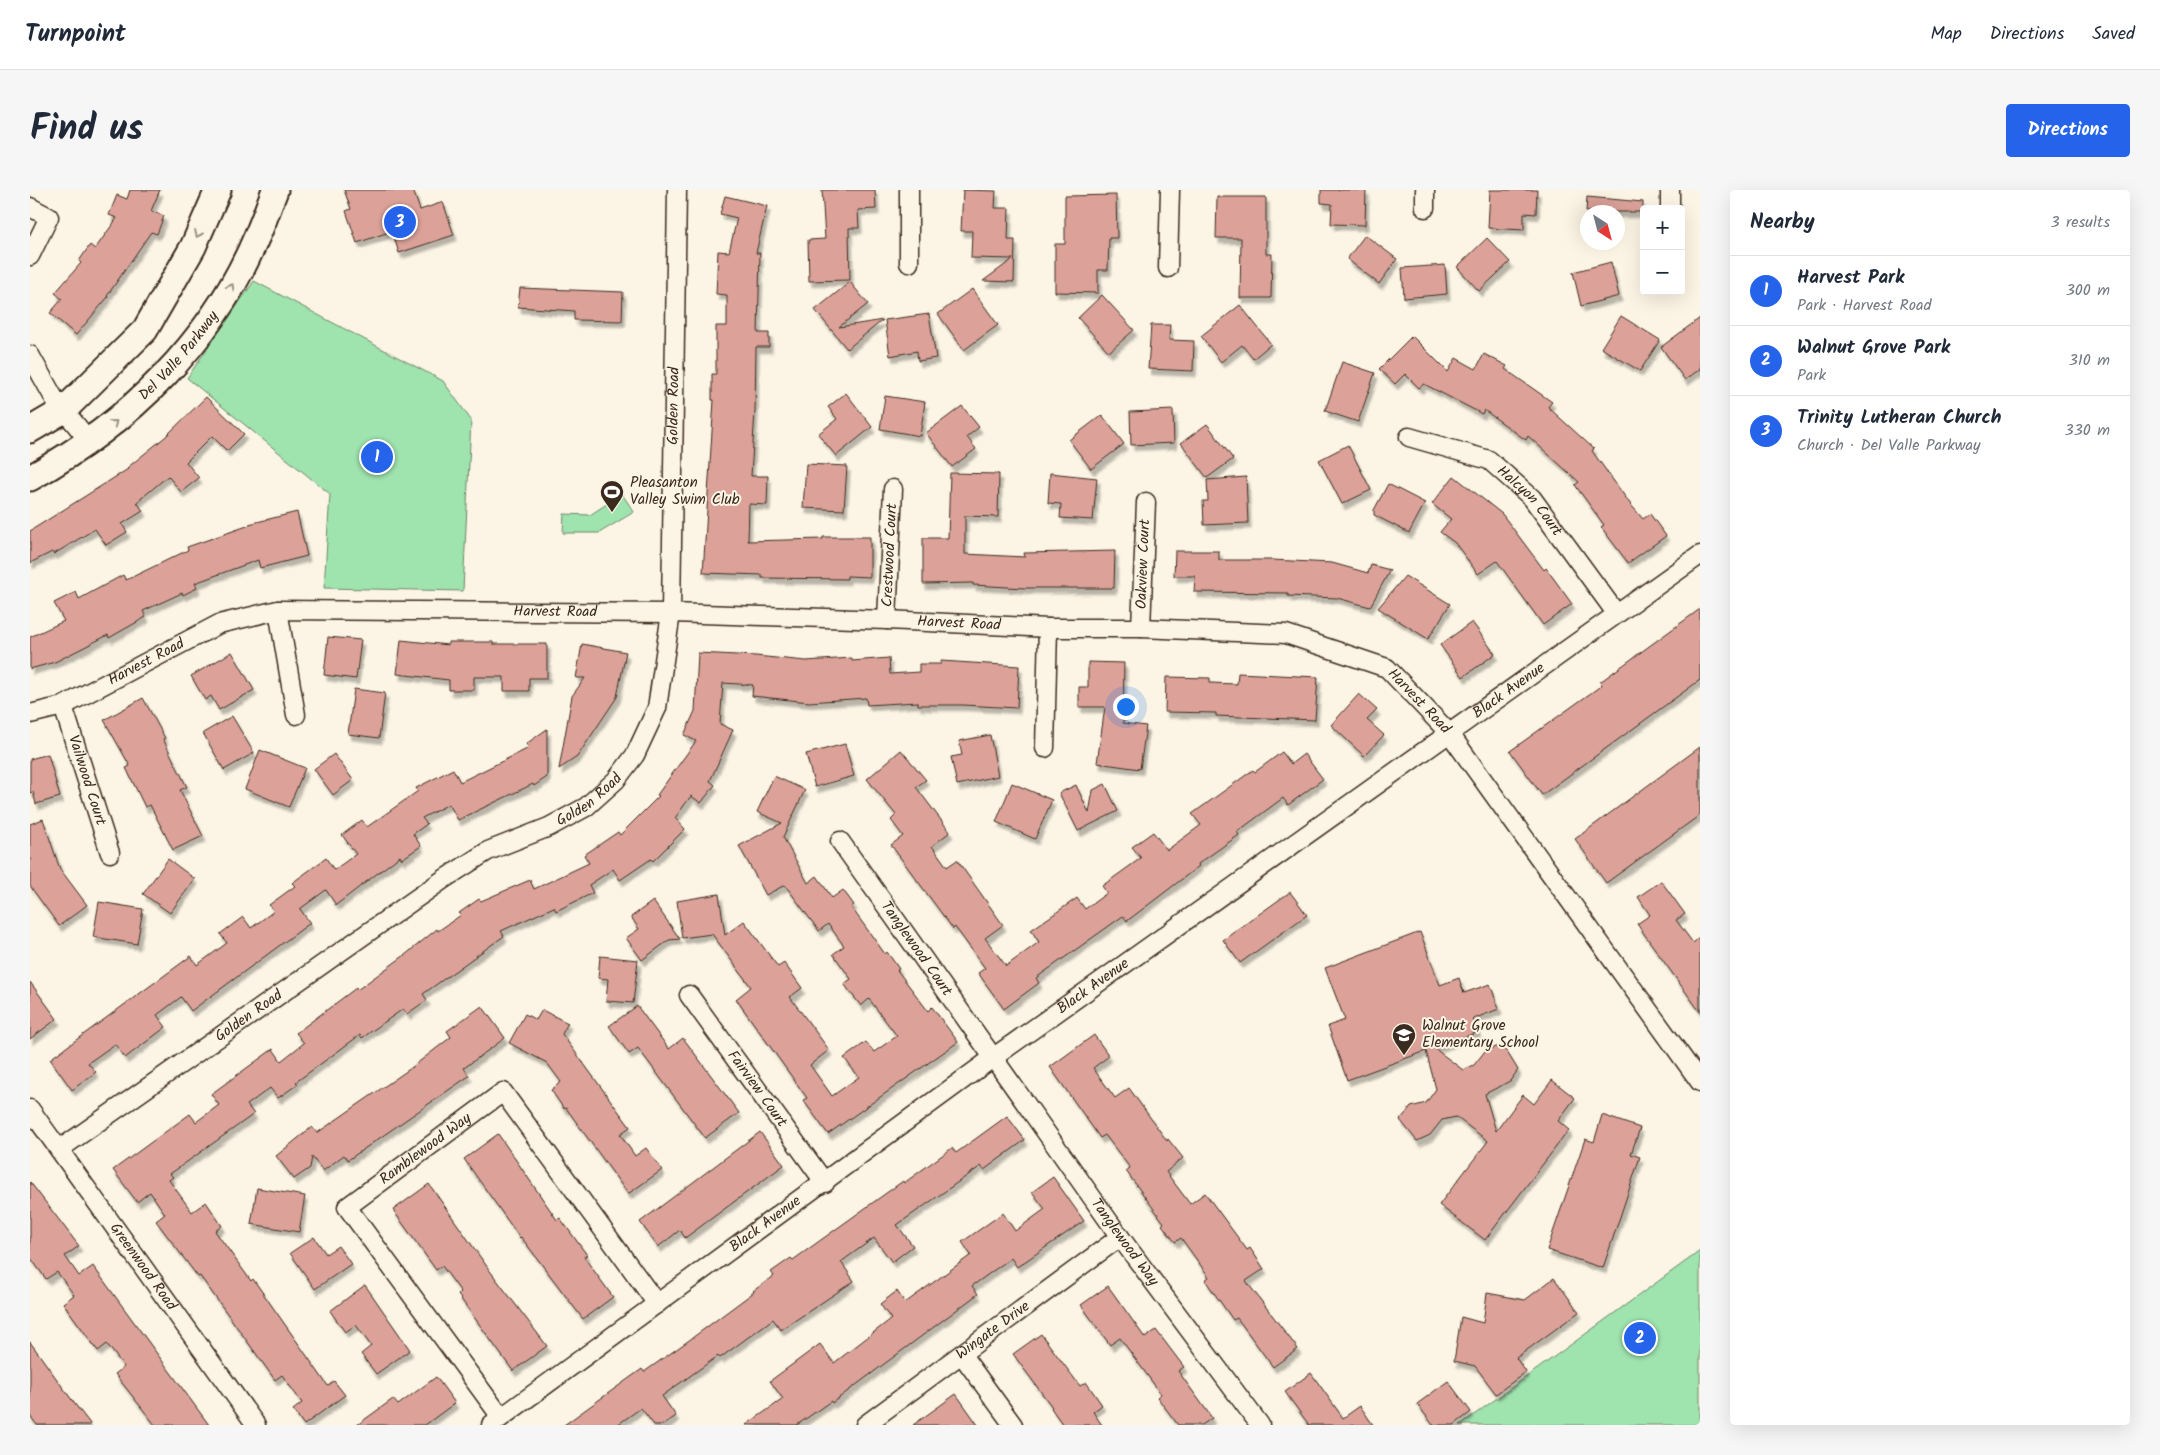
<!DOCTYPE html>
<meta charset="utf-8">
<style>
:root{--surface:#fff;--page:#f6f6f7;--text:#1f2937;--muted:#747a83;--line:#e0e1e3;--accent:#2563eb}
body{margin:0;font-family:Kalam,sans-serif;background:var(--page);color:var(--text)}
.controls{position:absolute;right:15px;top:15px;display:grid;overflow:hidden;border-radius:5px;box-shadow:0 5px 20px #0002}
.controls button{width:45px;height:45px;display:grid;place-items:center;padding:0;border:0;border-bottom:1px solid var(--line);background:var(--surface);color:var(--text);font:25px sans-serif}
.compass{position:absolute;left:1550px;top:15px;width:45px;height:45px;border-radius:50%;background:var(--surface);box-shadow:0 5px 20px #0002;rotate:144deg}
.you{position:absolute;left:1095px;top:516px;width:18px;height:18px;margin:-12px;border:4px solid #fff;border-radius:50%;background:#1a73e8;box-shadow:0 0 0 8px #1a73e833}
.badge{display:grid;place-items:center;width:32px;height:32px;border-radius:50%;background:var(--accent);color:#fff;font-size:16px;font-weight:700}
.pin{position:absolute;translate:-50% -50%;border:2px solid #fff;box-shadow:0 1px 5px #0006}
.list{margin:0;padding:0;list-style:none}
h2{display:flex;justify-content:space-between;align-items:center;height:65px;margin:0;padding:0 20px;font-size:21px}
h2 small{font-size:16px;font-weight:400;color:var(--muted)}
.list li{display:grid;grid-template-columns:32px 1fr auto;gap:15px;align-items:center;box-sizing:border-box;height:70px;padding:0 20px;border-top:1px solid var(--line)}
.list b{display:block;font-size:19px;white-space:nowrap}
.list p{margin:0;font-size:16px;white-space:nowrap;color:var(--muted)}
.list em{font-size:16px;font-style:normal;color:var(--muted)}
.map{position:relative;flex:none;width:1670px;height:1235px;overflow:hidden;border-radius:5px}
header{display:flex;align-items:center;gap:30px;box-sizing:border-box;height:70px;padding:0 25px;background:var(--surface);border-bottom:1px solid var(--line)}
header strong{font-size:24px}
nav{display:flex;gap:28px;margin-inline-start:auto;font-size:18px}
.intro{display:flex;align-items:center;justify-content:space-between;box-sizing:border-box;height:120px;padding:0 30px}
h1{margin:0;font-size:35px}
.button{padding:12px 22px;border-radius:5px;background:var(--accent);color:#fff;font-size:18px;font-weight:700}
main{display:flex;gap:30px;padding:0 30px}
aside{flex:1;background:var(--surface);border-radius:5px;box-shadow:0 5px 20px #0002}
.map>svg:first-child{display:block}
.green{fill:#9fe3ae;stroke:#6d8666}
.building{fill:#dca299;stroke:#3b2a1e;filter:url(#shadow)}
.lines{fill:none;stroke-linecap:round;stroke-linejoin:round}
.street-casing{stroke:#3b2a1e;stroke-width:21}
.secondary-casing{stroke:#3b2a1e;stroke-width:29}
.street{stroke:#fcf5e5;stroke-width:18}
.secondary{stroke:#fcf5e5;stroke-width:25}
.oneway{stroke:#9c9082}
.labels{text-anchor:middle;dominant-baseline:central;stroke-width:4;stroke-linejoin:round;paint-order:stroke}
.street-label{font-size:15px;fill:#3b2a1e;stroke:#fcf5e5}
.poi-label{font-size:15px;fill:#3b2a1e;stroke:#fcf5e5;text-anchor:start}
</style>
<header>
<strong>Turnpoint</strong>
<nav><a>Map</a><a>Directions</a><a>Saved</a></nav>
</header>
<div class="intro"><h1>Find us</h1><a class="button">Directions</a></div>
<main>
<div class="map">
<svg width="1670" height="1235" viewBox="0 0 1670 1235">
<defs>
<filter id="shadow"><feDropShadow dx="3" dy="5.5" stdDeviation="1" flood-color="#0004"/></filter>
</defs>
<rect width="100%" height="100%" fill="#fcf5e5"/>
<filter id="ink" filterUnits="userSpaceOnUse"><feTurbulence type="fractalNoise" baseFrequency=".02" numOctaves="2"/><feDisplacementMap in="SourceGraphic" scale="10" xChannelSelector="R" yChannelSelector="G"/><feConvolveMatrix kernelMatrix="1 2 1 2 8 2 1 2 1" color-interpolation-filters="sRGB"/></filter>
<g filter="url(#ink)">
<g class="green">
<path d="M224,91L413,191L441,230L433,401L294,398L300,304L157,188Z"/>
<path d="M592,304L604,322L569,343H533L534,324L560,325Z"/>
<path d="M1670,1061V1235H1430Z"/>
</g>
<g class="building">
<path d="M100,0H130L121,21L134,26L127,44L121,42L77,106L78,107L46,145L20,123L32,109L25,103L51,73L49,71L60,55L65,59L87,28L79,25L87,5L97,9Z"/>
<path d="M314,0H383L390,20L413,12L424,45L369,63L362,41L327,53L316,21L321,19Z"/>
<path d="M792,0H845L846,19L828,20L829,38H819L820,90L779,91L778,50L795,49Z"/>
<path d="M933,0L966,1L965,18H979L978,50H985L984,92L953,91L983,69L941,68L942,41H931Z"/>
<path d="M1291,0H1336L1335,35L1301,34L1302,14L1291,13Z"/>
<path d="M1460,0H1507L1506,24L1494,23V40L1458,38Z"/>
<path d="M1086,5L1087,48H1079L1078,80H1068V103L1025,102V54H1035V6Z"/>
<path d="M695,6L737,16L726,63H730L728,143H739V157H726L725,221L721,286H738L737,315L719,314L718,351L793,349V347H840V387L817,386V389L732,388V385L673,383L684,210H682V184H686V136H697V105L686,104L688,61L699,62L707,28L690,24Z"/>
<path d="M1187,7H1236V64H1242L1241,108H1210L1211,48H1186Z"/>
<path d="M1557,7L1613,12V22H1556Z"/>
<path d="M1335,45L1367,69L1349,94L1317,69Z"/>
<path d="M1457,48L1480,72L1449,101L1427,77Z"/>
<path d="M1581,72L1589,106L1551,116L1543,82Z"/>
<path d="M1415,75L1417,104L1374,108L1372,78Z"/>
<path d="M820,92L838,114L809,137L853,130L817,159L785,120Z"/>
<path d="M490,98L593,102L592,131L544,130V121L488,117Z"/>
<path d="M942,99L968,135L934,160L908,124Z"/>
<path d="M1072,105L1104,140L1079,162L1048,128Z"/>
<path d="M1210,115L1241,154L1223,169L1212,155L1191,172L1171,146Z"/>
<path d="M899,124L906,168L888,171L887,161L860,166L855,130Z"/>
<path d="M1591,126L1630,150L1610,181L1571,158Z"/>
<path d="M1670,128V179L1655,190L1631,157Z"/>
<path d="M1121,135H1140L1139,150L1164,151L1163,181L1118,179Z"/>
<path d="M1382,146L1418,182L1426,168L1446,179L1454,164L1477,176L1475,179L1522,212L1518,217L1564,259L1562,261L1601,315L1613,329L1620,324L1636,346L1598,373L1571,337L1574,335L1545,295L1549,292L1498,246L1496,250L1454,220L1452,224L1394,194L1389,198L1375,184L1365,194L1349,179Z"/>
<path d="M1312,172L1345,183L1328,232L1295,221Z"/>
<path d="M816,203L842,237L806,266L788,244L807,229L798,217Z"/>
<path d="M855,206L895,212L890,246L850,239Z"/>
<path d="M176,207L214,244L197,261L182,246L156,272L169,288L151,302L138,286L107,312L113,321L92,334L97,342L76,355L65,339L24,364L22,362L0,373V341L98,279L97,278L135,247Z"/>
<path d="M932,216L949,237L937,247L946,259L922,277L896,243Z"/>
<path d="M1143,220L1144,253L1101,255L1100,222Z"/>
<path d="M1072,225L1094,254L1061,279L1039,250Z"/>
<path d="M1177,234L1203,269L1177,288L1151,253Z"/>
<path d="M1318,255L1341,300L1312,314L1289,270Z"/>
<path d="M776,274L817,276L814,320L773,318Z"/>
<path d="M920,283L969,284L968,327L935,326V364L995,367L994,363L1085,361L1084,398H995L943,395V393L893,394V348H918Z"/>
<path d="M1020,283L1067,288L1063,330L1030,328L1031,314L1018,313Z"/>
<path d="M1424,286L1472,324L1514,380L1516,378L1542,414L1513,435L1467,371L1448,384L1425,353L1410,342L1421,329L1402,314Z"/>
<path d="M1216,287L1218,333L1174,335L1173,311H1178L1177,290Z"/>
<path d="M1358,294L1395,313L1379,343L1344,325V320Z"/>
<path d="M267,322L277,366L230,378L228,370L165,393L167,398L153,405L152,403L113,421L116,427L79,448L78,445L25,472L0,479V447L34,431L24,413L46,402L49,409L93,385L96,390L158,360L157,357L220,335L219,334Z"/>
<path d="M1145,361H1189V370H1242L1302,373L1338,383L1341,375L1360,380L1340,417L1307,408L1258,406V403L1164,402L1165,386H1144Z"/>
<path d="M1375,386L1420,414L1398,449L1348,418Z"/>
<path d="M1670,419V490L1512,605L1480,561L1572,495L1570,492Z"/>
<path d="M1442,432L1465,464L1433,487L1410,455Z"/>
<path d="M298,447L331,450L326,489L294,485Z"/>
<path d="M371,450L418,455V452H463V454H517V488H499V501H474V487H444V500H419V490L367,484Z"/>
<path d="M552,454L596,462L587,507L547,567L529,579L542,506L555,488H546Z"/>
<path d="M202,462L224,500L189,520L181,506L175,510L161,486Z"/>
<path d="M668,463L726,466L776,471L822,468V471L859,468L860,484L889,482V474H911V471L989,476L987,518L933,515H888V512L837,515L836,508L779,512L722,506L723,495L693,493L690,534L703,540L680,591L685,595L671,613L661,606L645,628L655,639L623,671L621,669L590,690L583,679L559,695L563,703L526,721L524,717L471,741L474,746L393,804L397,810L377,824L373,819L332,848L330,845L266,892L268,894L248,908L240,898L217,915L224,924L140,984L143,987L139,990L162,1022L176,1012L192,1036L185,1041L221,1091L223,1089L298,1196L304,1191L315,1205L274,1235L263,1220L272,1213L252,1185L245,1190L170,1086L168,1087L126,1031L135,1024L120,1002L107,1012L83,980L160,924L166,932L189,915L181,904L243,859L251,871L274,853L266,843L326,798L327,800L375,765L407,739L408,741L431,725L429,723L449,709L451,711L500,690L504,699L559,673L554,665L588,642L590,645L629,606L627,605L666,551L654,545L665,521Z"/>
<path d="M1058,472L1094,473L1093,533L1116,536L1110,579L1067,573L1075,517H1049V497H1058Z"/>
<path d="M1208,483L1288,487L1285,530L1186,526V523L1135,522L1136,487L1180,488V493L1207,494Z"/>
<path d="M324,499L355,503L349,548L318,544Z"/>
<path d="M1329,504L1347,520L1337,530L1354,545L1334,566L1301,535Z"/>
<path d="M113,508L135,548L133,549L157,597L150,600L173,646L143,660L120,615L115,617L96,578L100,576L74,530Z"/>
<path d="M202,526L224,563L194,580L173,543Z"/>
<path d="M517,539V587L504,596L503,594L428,630L419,614L392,628L397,634L383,644L391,656L372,669L370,666L306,715L296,700L270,719L280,733L161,821L151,807L127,825L136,837L95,868L85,854L58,873L66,882L42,900L20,869L161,766L167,775L197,753L190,744L213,727L221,738L244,721L239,715L265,696L262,693L296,668L304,680L326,664L312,645L332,630L337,637L388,601L386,598L423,579L430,592L499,558L496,554Z"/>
<path d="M960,545L968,586L927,595L921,567L932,565L929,551Z"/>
<path d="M815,554L824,586L785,597L776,564Z"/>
<path d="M1670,557V625L1576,693L1545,649Z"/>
<path d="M230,560L275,578L259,617L215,599Z"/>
<path d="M871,560L896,590L886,597L920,642L902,656L917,677L927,670L973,735L955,748L976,776L1009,752L1001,740L1047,708L1055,719L1077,703L1072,696L1111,668L1102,657L1123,642L1137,660L1171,635L1162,624L1223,580L1225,582L1252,562L1261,574L1274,564L1293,589L1258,615L1253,608L1207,642L1209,645L1168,674L1169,676L1130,706L1097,731L1093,726L1006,788L1009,793L974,819L948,783L955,778L925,737L923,739L861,655L873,646L861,630L866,625L837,589Z"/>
<path d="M18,564L30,607L6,614L3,602L0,603V569Z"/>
<path d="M304,564L323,590L303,605L284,579Z"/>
<path d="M744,586L775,600L753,647L778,693L787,686L802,708L813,700L824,715L821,717L855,764L857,762L869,779L867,780L898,821L902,817L928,852L798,944L773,910L777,908L706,809L721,797L682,744L652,748L647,711L689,704L695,745L714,731L748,777L754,773L772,798L760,807L799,860L780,875L802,906L829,887L814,868L836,852L844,862L867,846L839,809L831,816L814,794L821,789L803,764L814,756L798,734L789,741L755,695L736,705L709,656L752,633L727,622Z"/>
<path d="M982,593L1022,610L1005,649L966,632Z"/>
<path d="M1075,594L1088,621L1048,641L1029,603L1046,595L1059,623L1063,600Z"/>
<path d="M13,629L30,679L57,715L29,736L0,696V634Z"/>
<path d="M138,669L165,689L140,723L113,704Z"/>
<path d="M1631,691L1655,724L1646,730L1663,753L1670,747V822L1607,734L1620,725L1608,707Z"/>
<path d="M1260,702L1277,725L1210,773L1193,750Z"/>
<path d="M623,711L650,749L639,750L612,770L596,748L609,739L601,727Z"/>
<path d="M69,712L113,719L107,754L63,747Z"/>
<path d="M1390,742L1410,795L1429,788L1434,803L1460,794L1469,819L1443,829L1448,842L1404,858L1433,880L1444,875L1455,861L1469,856L1477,862L1488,880L1480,891L1455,904L1466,941L1493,905L1504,914L1522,890L1545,908L1528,931L1539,940L1455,1050L1409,1015L1458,951L1426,927L1412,930L1400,945L1387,951L1370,930L1381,917L1396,913L1406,899L1396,861L1317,890L1298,836L1315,830L1295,778Z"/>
<path d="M570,766L608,770L603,813L576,811L578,789L568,788Z"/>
<path d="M0,792L27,829L0,849Z"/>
<path d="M452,816L475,848L434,878L439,886L318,970L314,965L293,981L282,967L280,978L264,989L246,966L282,937L287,943L381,878L421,847L417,841Z"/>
<path d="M607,816L639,859L653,848L709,923L675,948L608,858L599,864L579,836Z"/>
<path d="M512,820L538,833L532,844L600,937L590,944L605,966L616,958L632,980L598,1004L536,918L534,919L521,900L531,892L517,873L479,853L495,824L506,830Z"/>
<path d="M1064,845L1079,866L1063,878L1085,908L1099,898L1137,951L1138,949L1153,968L1136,982L1160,1014L1175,1003L1217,1060L1220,1058L1234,1079L1216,1091L1268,1159L1243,1177L1207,1128L1203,1130L1175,1090L1179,1087L1151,1048L1145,1052L1132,1035L1134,1033L1096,981L1100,978L1075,945L1070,948L1020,877Z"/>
<path d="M1572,925L1610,938L1601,964L1610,967L1573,1078L1517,1060L1555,949L1564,952Z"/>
<path d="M977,926L995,950L954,980L951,976L867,1035L883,1056L862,1072L844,1048L811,1072L824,1091L751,1140L743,1129L690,1168L688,1166L632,1206L646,1226L633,1235H624L611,1218L587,1235H534L612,1179L614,1182L658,1151L724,1102L723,1101L744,1086L741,1082L761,1068L763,1070L873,991L874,993L922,958L926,963Z"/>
<path d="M730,942L754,975L655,1048L650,1040L628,1057L610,1032Z"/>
<path d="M468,944L527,1030L530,1028L557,1065L554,1067L583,1107L553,1129L491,1047L490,1048L434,969Z"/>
<path d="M1023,987L1054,1031L987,1077L981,1068L942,1096L948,1104L802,1213L801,1211L767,1235H716L753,1209L740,1191L790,1154L804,1173L861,1129L850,1114L867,1101L875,1113L941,1065L932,1052L973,1023L985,1041L1015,1019L1002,1002Z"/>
<path d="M0,992L49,1056L35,1066L49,1086L63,1076L179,1235H125L85,1184L94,1177L77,1154L68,1161L33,1113L44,1105L27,1082L16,1089L0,1067Z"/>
<path d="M399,994L460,1081L517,1156L483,1181L428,1105L431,1102L412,1076L406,1080L363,1020Z"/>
<path d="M227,998L275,1006L269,1042L221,1034Z"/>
<path d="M284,1047L296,1064L308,1056L321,1074L285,1099L260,1063Z"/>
<path d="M1524,1088L1549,1122L1486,1168L1496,1182L1466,1204L1445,1176L1424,1171L1431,1127L1453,1133L1457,1103L1495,1110Z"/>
<path d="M335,1095L380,1160L346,1184L331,1164L341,1156L326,1135L315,1142L300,1121Z"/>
<path d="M1078,1096L1115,1148L1126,1140L1154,1177L1148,1181L1182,1228L1172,1235H1148L1127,1207L1131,1204L1090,1148L1080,1155L1051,1115Z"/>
<path d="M1011,1144L1050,1196L1056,1192L1072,1215L1063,1222L1072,1235H1033L1021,1218L1022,1217L983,1164Z"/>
<path d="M0,1152L44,1213L61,1235H7L0,1226Z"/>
<path d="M1281,1183L1313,1228L1330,1216L1343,1235H1279L1255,1202Z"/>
<path d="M406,1187L425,1213L395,1235H327L363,1209L368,1215Z"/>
<path d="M1418,1191L1441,1222L1424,1235H1403L1387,1214Z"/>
<path d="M926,1204L948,1235H883Z"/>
</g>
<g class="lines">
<g class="street-casing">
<g id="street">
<path d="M0,17L19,27L0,66"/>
<path d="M1395,18V0"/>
<path d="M1640,19V0"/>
<path d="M879,73V0"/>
<path d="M1138,78L1140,0"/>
<path d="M0,165L24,208L60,252"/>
<path id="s1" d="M1379,247L1459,270L1502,308L1586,423"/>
<path d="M248,420L266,525"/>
<path id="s2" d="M857,430L863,299"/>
<path id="s3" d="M1111,438L1116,312"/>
<path id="s4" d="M33,516L80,663"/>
<path id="s5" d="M0,524L33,516L189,434L248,420L641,423L857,430L1018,438H1111L1256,444L1357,478L1420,544L1670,892"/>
<path d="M1015,558L1018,438"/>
<path id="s6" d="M810,651L1090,1047L1230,1235"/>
<path id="s7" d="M659,805L795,993"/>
<path id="s8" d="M0,919L226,1235"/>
<path id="s9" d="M30,959L414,689L458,661L519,637L556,617L586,590L605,565L627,518L641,423L647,0"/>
<path d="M932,1165L983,1235"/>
<path id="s10" d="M471,1227L317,1017L473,902L627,1114"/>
<path id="s11" d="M461,1235L964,867L1670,365"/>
<path id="s12" d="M835,1235L1090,1047"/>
</g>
</g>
<g class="secondary-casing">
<g id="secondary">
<path d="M0,240L34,220L115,140L163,57L188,0"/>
<path id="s13" d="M0,288C98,234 183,151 227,46C234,31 239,15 245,0"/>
</g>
</g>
<use href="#street" class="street"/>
<use href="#secondary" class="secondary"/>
</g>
<defs><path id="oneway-chevron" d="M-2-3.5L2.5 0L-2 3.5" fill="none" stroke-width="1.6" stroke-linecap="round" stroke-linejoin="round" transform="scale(1.25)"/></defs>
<g class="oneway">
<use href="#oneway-chevron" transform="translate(168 44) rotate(114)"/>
<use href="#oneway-chevron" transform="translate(201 97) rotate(-61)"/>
<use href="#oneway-chevron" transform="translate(84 233) rotate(-39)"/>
</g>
</g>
<defs>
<g id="stadium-pin" transform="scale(1.25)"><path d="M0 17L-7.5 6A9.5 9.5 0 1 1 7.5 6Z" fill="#3b2a1e" stroke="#fcf5e5"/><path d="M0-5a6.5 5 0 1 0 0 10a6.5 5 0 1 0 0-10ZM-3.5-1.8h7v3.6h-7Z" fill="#fff"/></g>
<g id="school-pin" transform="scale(1.25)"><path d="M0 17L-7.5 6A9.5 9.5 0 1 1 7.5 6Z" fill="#3b2a1e" stroke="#fcf5e5"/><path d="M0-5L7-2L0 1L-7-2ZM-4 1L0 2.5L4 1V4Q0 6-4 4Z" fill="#fff"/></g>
</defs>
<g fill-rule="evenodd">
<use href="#stadium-pin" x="582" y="302"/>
<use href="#school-pin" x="1374" y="845"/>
</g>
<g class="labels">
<g class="street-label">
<text stroke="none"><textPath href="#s13" startOffset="194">Del Valle Parkway</textPath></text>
<text stroke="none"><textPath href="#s9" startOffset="1056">Golden Road</textPath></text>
<text stroke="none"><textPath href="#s1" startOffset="141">Halcyon Court</textPath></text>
<text stroke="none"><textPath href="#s2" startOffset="65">Crestwood Court</textPath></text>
<text stroke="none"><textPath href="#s3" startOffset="64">Oakview Court</textPath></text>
<text stroke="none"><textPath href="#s5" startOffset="548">Harvest Road</textPath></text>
<text stroke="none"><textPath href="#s5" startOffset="952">Harvest Road</textPath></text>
<text stroke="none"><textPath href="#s5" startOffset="128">Harvest Road</textPath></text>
<text stroke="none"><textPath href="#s11" startOffset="1255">Black Avenue</textPath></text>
<text stroke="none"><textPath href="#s5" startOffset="1432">Harvest Road</textPath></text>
<text stroke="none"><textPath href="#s4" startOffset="78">Vailwood Court</textPath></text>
<text stroke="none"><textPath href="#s9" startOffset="636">Golden Road</textPath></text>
<text stroke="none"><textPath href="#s6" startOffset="132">Tanglewood Court</textPath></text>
<text stroke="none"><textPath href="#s11" startOffset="745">Black Avenue</textPath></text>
<text stroke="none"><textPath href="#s9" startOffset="231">Golden Road</textPath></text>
<text stroke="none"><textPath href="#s7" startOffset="116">Fairview Court</textPath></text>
<text stroke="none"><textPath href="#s10" startOffset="358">Ramblewood Way</textPath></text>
<text stroke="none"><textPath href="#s11" startOffset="340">Black Avenue</textPath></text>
<text stroke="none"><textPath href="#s6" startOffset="492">Tanglewood Way</textPath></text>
<text stroke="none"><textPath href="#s8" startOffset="194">Greenwood Road</textPath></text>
<text stroke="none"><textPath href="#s12" startOffset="159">Wingate Drive</textPath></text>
</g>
<g class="poi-label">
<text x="600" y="293">Pleasanton<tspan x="600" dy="17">Valley Swim Club</tspan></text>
<text x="1392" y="836">Walnut Grove<tspan x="1392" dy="17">Elementary School</tspan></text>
</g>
</g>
</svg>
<div class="controls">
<button>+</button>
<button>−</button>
</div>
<svg class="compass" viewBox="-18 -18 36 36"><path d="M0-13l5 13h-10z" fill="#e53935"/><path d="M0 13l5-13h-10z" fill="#747a83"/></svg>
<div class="you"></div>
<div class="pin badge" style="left:347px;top:267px">1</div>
<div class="pin badge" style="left:1610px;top:1148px">2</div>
<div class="pin badge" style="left:370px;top:32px">3</div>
</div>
<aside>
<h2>Nearby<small>3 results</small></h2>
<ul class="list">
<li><span class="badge">1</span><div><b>Harvest Park</b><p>Park · Harvest Road</p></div><em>300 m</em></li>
<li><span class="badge">2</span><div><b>Walnut Grove Park</b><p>Park</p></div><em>310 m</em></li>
<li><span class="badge">3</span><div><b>Trinity Lutheran Church</b><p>Church · Del Valle Parkway</p></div><em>330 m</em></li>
</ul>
</aside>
</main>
